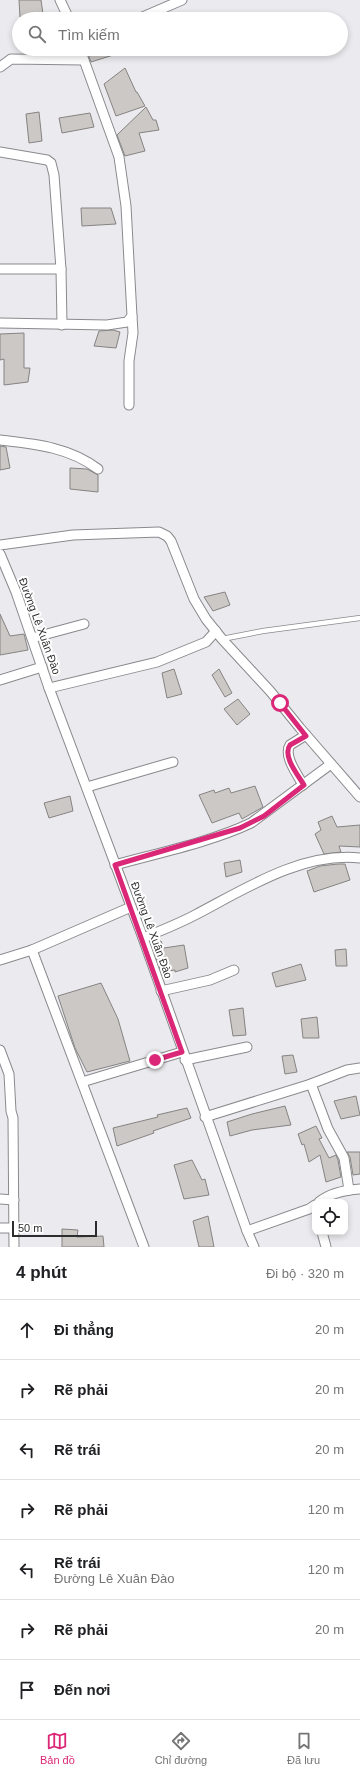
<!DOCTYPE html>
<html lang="vi">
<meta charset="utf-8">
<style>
:root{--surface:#fff;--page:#f2f2f2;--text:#202124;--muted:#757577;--line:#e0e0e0;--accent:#db2777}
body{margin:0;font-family:Helvetica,sans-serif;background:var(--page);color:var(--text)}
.controls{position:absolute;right:12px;bottom:12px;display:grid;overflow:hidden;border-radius:8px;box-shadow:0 2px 6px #0003}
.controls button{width:36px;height:36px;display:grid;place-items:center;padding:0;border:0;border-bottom:1px solid var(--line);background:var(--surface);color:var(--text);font:20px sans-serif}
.scale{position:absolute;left:12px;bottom:10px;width:85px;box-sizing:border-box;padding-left:4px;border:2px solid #2d2d2e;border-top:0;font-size:11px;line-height:14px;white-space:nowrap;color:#2d2d2e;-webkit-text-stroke:3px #fff;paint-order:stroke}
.stop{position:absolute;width:12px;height:12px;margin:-9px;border:3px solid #db2777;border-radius:50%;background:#fff}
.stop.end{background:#db2777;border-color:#fff;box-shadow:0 1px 4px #0008}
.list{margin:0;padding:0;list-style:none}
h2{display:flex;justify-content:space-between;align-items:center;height:52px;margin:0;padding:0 16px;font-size:17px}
h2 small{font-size:13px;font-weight:400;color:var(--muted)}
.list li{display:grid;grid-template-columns:26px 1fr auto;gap:12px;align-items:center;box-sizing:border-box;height:60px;padding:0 16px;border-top:1px solid var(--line)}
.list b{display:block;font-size:15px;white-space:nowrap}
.list p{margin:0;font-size:13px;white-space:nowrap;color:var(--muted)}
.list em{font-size:13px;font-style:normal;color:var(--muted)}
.icon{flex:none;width:22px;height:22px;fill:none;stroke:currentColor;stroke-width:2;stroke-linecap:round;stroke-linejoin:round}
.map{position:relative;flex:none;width:360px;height:1247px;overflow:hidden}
.search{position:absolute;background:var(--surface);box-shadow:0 2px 6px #0003;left:12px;right:12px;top:12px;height:44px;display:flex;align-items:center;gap:10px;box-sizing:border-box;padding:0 14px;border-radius:22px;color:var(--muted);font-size:15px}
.sheet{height:472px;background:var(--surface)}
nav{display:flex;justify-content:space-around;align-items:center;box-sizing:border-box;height:56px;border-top:1px solid var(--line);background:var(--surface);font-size:11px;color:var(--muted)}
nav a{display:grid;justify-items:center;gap:2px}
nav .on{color:var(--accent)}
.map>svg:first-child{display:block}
.building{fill:#cbc8c6;stroke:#868382}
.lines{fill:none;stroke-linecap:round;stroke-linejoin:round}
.service-casing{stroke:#898a8d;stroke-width:6}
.minor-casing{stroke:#898a8d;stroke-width:11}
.service{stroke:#fff;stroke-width:4.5}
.minor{stroke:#fff;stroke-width:9}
.route{stroke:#db2777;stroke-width:5}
.labels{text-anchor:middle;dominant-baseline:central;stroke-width:4;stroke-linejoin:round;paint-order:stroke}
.street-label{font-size:11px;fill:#2d2d2e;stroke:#fff}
</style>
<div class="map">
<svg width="360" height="1247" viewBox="0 0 360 1247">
<rect width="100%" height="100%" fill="#ebebef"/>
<g class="building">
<path d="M19,0H41L43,14L20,17Z"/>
<path d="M86,49H126V51L91,62Z"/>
<path d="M125,68L136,92H137L145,106L116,116L104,84Z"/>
<path d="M146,107L153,120H156L159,130L139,133L145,151L125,156L117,135Z"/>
<path d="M39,112L42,141L29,143L26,114Z"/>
<path d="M90,113L94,127L62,133L59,118Z"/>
<path d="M81,208H111L116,224L82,226Z"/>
<path d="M113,330L120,332L116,348L94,346L99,331Z"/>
<path d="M24,333V368H30L28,382L4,385V359L0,360V334Z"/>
<path d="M0,446L6,447L10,468L0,470Z"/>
<path d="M70,468L87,469L98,475V492L70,489Z"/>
<path d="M225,592L230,605L213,611L204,597Z"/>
<path d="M0,614L10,636L24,634L28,650L0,655Z"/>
<path d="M174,669L182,694L167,698L162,673Z"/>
<path d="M219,669L232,693L225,697L212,675Z"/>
<path d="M238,699L250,714L237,725L224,709Z"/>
<path d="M255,786L263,807L242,819L239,813L212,823L199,795L214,790L215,793L229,788L231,793Z"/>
<path d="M70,796L73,811L49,818L44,803Z"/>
<path d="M332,816L337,827L360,825V847L339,846L341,852L324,854L315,834L321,830L318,822Z"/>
<path d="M240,860L242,872L226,877L224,863Z"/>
<path d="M338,864H345L350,880L314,892L307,871L320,866Z"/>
<path d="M161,941L164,948L184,945L188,968L175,972V970L161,972L151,944Z"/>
<path d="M346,949L347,966H336L335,950Z"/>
<path d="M301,964L306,980L276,987L272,973Z"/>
<path d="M101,983L118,1019L130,1061L87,1072L75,1048L58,996Z"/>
<path d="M243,1008L246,1035L233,1036L229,1010Z"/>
<path d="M317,1017L319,1038H303L301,1019Z"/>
<path d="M293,1055L297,1072L285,1074L282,1056Z"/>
<path d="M356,1096L360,1115L341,1119L334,1101Z"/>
<path d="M285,1106L291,1125L252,1130L230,1136L227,1122L252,1114Z"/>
<path d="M187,1108L191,1118L153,1131L154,1133L117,1146L113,1128L158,1117L157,1115Z"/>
<path d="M316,1126L322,1138L319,1139L329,1158L336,1155L338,1160L341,1177L326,1182L320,1155L309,1162L304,1144L302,1145L298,1134Z"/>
<path d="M347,1152H360V1174L353,1175L350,1157Z"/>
<path d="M192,1160L202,1180L205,1179L209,1195L184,1199L174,1165Z"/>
<path d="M208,1216L214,1247H199L193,1221Z"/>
<path d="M62,1229L78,1230L77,1237L103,1236L104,1247H62Z"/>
</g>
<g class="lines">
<g class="service-casing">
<path id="service" d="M222,639L263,631L360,618"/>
</g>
<g class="minor-casing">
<g id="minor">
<path d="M60,0L69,19"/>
<path d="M138,19L182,0"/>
<path d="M0,67L11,59L83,60"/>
<path d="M0,152L47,160L51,163L54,175L61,269L62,325"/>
<path d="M0,269H61"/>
<path d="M0,323L107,325L127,322L132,316L126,206L119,157L80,49"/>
<path d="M129,405V361L133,333L132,316"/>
<path d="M0,440C35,444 69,447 98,469"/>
<path d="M0,545L73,535L159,532L167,536L171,541L194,599L206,619L222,639L270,691L300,728L360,797"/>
<path d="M0,554L16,592L49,688L143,938L247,1231L254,1247"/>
<path d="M32,638L84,624"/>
<path d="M0,680L42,667"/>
<path d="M49,688L157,662L206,642L216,631"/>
<path d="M303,785C298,775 283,756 290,745L306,735"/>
<path d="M87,787L173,762"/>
<path d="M115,865C158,853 211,842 251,823L331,764"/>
<path d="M143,938C160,931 178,924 195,915C245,889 301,852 360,858"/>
<path d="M32,950L144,1247"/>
<path d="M0,960L32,950L131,907"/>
<path d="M161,991L210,980L234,970"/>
<path d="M0,1050L9,1074L11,1111L13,1118L14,1247"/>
<path d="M185,1060L247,1047"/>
<path d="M82,1082L182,1052"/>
<path d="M311,1084L328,1129L344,1158L349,1190"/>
<path d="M205,1117L311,1084L347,1070L360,1068"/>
<path d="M0,1199L14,1200"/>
<path d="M319,1202C330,1193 345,1190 360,1189"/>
<path d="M0,1228H14"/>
<path d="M247,1231L309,1209L315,1205"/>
<path d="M322,1232L326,1247"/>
</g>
</g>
<use href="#service" class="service"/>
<use href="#minor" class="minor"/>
</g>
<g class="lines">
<path class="route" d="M155,1060L182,1052L115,865L240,828L264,816L304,785C298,775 282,756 290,745L306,736L280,703"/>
</g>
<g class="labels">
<g class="street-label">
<text transform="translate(40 626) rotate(70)">Đường Lê Xuân Đào</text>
<text transform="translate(152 930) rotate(70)">Đường Lê Xuân Đào</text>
</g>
</g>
</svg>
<div class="controls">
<button><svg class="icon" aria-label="locate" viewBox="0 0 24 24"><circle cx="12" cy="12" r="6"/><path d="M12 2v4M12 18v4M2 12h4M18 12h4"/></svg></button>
</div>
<div class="scale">50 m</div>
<div class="stop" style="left:280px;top:703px"></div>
<div class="stop end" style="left:155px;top:1060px"></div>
<div class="search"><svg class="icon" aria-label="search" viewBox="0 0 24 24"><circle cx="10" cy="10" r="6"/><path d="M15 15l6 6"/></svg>Tìm kiếm</div>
</div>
<section class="sheet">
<h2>4 phút<small>Đi bộ · 320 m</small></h2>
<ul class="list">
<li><svg class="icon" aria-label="ahead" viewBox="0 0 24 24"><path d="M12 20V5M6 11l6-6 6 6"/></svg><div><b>Đi thẳng</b></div><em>20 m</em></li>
<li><svg class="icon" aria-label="right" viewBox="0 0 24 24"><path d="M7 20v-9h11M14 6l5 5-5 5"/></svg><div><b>Rẽ phải</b></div><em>20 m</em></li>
<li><svg class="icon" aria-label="left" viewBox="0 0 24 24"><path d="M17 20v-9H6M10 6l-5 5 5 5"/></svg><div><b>Rẽ trái</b></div><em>20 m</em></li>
<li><svg class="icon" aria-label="right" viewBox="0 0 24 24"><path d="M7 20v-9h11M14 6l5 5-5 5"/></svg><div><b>Rẽ phải</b></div><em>120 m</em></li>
<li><svg class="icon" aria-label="left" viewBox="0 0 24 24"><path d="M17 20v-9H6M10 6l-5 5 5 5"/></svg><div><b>Rẽ trái</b><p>Đường Lê Xuân Đào</p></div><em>120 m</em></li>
<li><svg class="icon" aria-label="right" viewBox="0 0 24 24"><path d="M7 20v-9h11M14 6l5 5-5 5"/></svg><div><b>Rẽ phải</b></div><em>20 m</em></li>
<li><svg class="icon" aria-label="arrive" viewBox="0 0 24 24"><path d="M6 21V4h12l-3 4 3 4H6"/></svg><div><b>Đến nơi</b></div></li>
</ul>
</section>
<nav>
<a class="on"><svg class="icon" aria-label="map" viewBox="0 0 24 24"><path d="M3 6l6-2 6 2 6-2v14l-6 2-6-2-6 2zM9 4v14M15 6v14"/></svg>Bản đồ</a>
<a><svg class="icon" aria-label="directions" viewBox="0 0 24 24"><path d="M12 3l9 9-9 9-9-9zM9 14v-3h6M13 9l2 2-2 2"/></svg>Chỉ đường</a>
<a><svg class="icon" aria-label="saved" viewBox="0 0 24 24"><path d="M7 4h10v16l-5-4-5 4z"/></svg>Đã lưu</a>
</nav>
